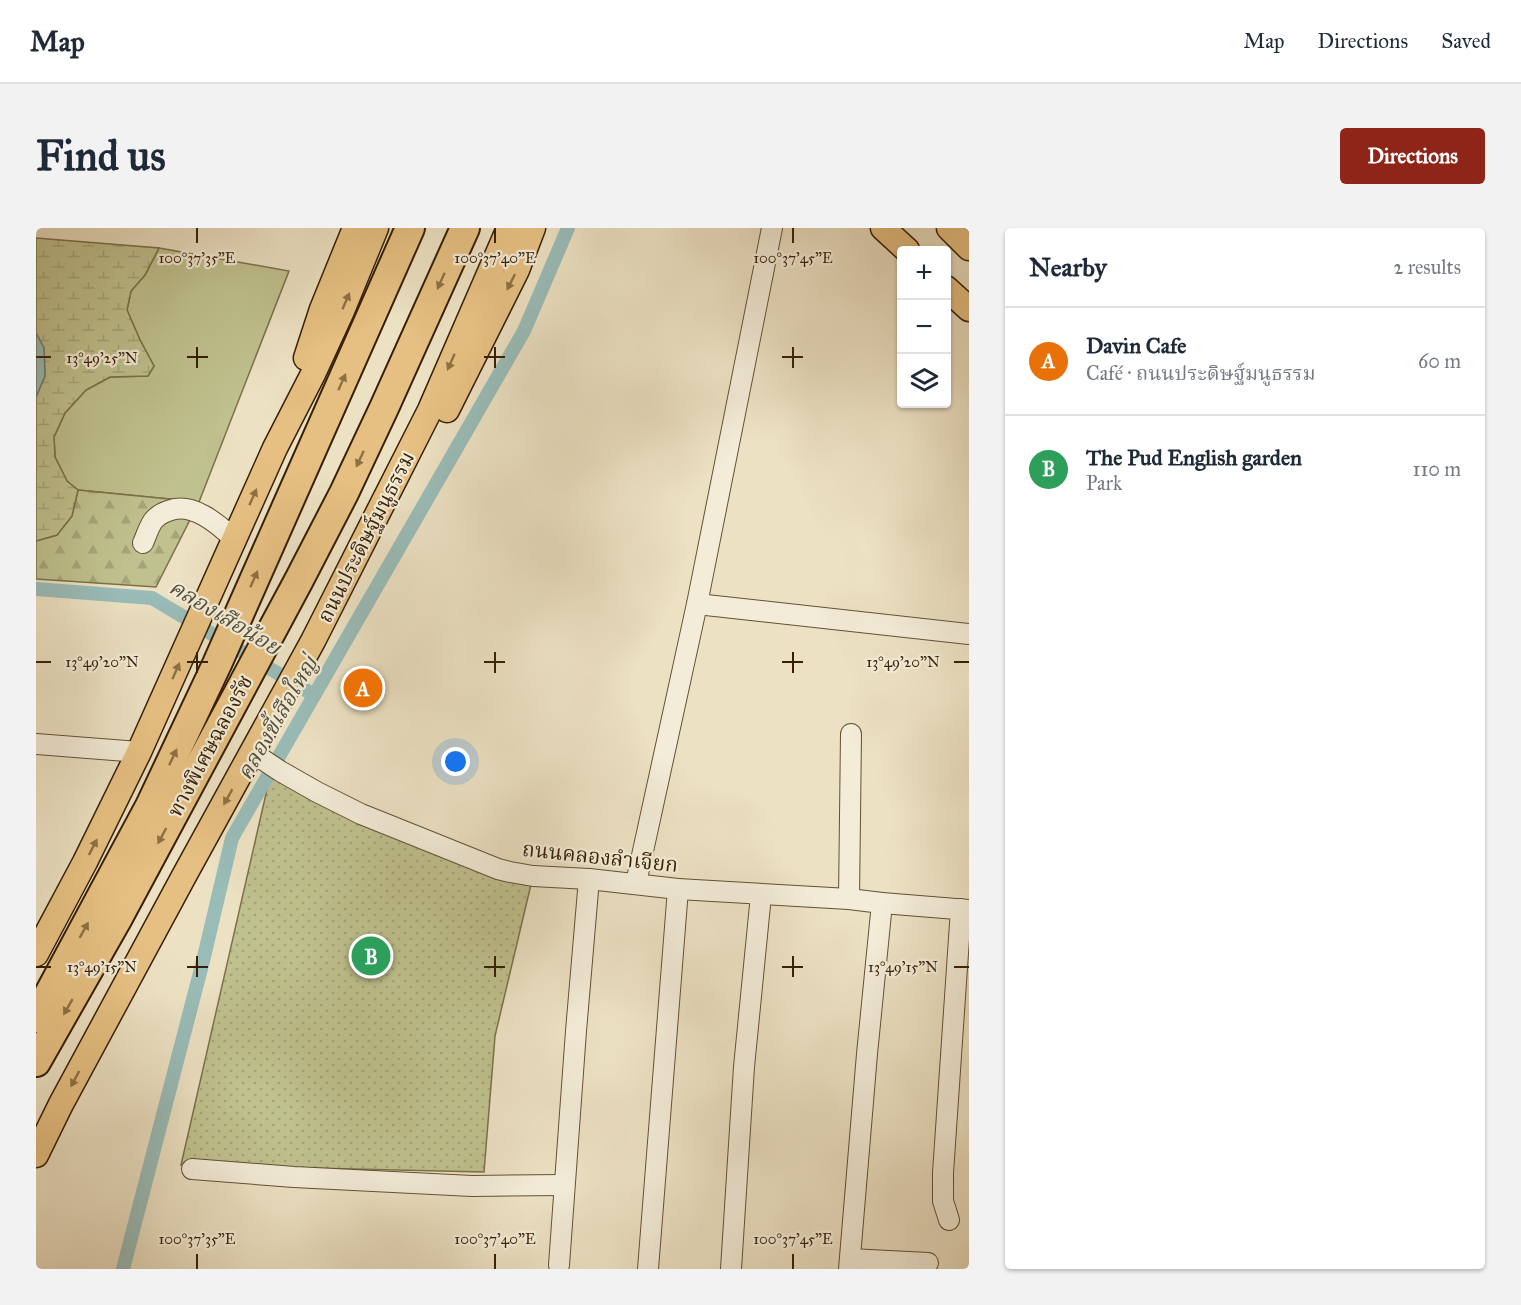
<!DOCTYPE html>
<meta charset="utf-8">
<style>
:root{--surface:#fff;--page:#f2f2f3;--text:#1f2937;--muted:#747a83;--line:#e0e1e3;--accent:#8f2418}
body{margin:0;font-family:"IM FELL Great Primer","Noto Serif Thai",serif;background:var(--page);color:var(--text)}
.controls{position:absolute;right:18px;top:18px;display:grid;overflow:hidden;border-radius:6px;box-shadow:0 2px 4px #0004}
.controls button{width:54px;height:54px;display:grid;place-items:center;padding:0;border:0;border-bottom:2px solid var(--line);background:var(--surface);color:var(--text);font:30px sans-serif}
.you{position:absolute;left:420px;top:534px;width:21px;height:21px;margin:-15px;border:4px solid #fff;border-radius:50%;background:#1a73e8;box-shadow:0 0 0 9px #1a73e833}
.badge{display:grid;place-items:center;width:39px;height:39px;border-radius:50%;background:var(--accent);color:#fff;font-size:20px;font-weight:700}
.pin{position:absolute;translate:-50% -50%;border:3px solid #fff;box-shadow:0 2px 6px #0006}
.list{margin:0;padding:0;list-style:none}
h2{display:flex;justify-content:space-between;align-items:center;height:78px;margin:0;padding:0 24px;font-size:26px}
h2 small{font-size:20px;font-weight:400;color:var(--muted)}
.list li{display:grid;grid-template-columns:39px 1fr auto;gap:18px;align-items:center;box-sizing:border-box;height:108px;padding:0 24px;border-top:2px solid var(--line)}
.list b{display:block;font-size:22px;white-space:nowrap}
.list p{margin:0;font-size:20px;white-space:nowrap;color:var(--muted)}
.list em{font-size:20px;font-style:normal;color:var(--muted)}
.icon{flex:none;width:33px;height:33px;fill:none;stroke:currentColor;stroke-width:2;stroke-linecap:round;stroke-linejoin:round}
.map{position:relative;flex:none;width:933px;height:1041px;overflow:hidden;border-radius:6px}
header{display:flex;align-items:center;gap:36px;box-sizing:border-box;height:84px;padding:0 30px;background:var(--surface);border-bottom:2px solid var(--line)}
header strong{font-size:28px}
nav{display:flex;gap:33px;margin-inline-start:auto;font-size:21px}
.intro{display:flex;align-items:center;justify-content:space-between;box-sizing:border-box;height:144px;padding:0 36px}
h1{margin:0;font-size:42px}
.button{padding:15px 27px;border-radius:6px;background:var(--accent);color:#fff;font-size:21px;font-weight:700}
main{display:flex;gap:36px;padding:0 36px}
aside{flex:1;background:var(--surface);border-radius:6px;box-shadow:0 2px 4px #0004}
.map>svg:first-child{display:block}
.green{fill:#bfc18e;stroke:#7b7049;stroke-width:1.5}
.forest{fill:url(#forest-firs);stroke:#7b7049;stroke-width:1.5}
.wetland{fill:url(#wetland-marsh);stroke:#7b7049;stroke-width:1.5}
.park{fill:url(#park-dots);stroke:#7b7049;stroke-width:1.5}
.water{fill:#99bcb8;stroke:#727d70;stroke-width:1.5}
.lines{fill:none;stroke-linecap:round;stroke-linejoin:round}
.canal{stroke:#99bcb8;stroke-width:14}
.minor-casing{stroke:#645034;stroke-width:22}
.major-casing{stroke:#371f04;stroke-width:27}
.highway-casing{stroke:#371f04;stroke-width:32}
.minor{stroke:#f3ecd8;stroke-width:20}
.major{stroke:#e6c082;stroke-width:24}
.highway{stroke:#e6c082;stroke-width:28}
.oneway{fill:#8e7043}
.ticks{fill:none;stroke:#371f04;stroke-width:2}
.labels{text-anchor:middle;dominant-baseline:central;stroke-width:4.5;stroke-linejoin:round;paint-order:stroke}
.street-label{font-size:21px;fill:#371f04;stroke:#f3ecd8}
.water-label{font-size:22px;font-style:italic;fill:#544e3a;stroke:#f3ecd8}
.ticks-label{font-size:15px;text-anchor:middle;fill:#371f04;stroke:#f3ecd8;stroke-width:4.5;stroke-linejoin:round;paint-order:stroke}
</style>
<header>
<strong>Map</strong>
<nav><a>Map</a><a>Directions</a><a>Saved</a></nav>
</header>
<div class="intro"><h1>Find us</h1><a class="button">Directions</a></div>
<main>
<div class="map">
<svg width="933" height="1041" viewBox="0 0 933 1041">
<defs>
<pattern id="forest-firs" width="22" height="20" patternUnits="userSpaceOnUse" patternTransform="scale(1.5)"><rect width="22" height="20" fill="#bfc18e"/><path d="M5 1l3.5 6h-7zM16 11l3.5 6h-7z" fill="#a5a579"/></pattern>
<pattern id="wetland-marsh" width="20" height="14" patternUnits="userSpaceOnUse" patternTransform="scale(1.5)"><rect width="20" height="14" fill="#bfc18e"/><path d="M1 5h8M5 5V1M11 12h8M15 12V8" fill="none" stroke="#a5a579"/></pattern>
<pattern id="park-dots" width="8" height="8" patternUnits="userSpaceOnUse" patternTransform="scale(1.5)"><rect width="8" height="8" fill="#bfc18e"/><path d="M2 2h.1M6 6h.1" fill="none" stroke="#a5a579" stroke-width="1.8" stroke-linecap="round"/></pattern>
</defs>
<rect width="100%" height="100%" fill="#ece1c3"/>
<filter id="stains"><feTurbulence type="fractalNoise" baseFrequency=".00333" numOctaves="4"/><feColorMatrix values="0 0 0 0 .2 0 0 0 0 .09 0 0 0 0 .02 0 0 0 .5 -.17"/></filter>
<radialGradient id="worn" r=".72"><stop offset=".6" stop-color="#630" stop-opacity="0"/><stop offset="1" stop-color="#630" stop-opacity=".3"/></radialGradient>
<path class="green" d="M123,20L253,43L163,274L42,262L31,253L19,229L18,209L29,185L50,162L74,149L112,148L118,138L104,112L91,82L95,63L109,47Z"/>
<path class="forest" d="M42,262L163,274L120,359L0,351V313L21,307L36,288Z"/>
<path class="wetland" d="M0,10L123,20L109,47L95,63L91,82L104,112L118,138L112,148L74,149L50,162L29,185L18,209L19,229L31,253L42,262L36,288L21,307L0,313V169L9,148L8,120L0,105Z"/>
<path class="park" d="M235,544L497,648L459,808L448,944L145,937Z"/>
<path class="water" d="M0,105L8,120L9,148L0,169Z"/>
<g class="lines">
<g class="canal">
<path d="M0,361L116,370L278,467"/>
<path d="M87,1041L167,733L196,610L488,103L532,0"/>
</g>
<g class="minor-casing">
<g id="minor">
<path d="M107,315C110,308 113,299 117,293C121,288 126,285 132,283C156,273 182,296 198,311"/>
<path d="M661,376L933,406"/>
<path d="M0,516L103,524"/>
<path d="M217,525L244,543L281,564L325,586L462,641L474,644L497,648L553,651L642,661L813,671L846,675L933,682"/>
<path d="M600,655L661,376L736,0"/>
<path d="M813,671L815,506"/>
<path d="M156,941L258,949L436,958L528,957"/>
<path d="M913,992L907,973V945L925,681"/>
<path d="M814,1031L892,1035"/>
<path d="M523,1037L540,803L553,651"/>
<path d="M612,1041L642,661"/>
<path d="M695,1041L708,839L725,667"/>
<path d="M813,1041L831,826L846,675"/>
</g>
</g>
<g class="major-casing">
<g id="major">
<path d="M847,0L871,22"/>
<path d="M913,0L933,20"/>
<path d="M910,60L933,81"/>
<path d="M270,130L286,81L319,0"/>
<path d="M411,182L481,42L497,0"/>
<path d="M0,726L49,634L103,524L239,220L277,146L306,83L340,0"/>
<path d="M0,927L25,876L148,648L277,413L394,182L473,0"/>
</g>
</g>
<g class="highway-casing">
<g id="highway">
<path d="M0,790L114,578L181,436L374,0"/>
<path d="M0,834L83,688L263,352L308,265L348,180L429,0"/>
</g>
</g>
<use href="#minor" class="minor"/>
<use href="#major" class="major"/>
<use href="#highway" class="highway"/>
</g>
<defs><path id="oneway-solid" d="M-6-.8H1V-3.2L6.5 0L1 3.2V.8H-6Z" transform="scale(1.5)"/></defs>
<g class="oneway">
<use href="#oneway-solid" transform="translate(405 53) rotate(114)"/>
<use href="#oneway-solid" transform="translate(475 54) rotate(117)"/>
<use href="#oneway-solid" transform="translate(310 73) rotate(-67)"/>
<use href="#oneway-solid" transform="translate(415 134) rotate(114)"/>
<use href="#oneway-solid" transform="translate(306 154) rotate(-66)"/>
<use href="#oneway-solid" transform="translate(324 231) rotate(115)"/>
<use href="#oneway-solid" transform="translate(217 269) rotate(-66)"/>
<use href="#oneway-solid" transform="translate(218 351) rotate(-66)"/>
<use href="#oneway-solid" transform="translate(140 443) rotate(-66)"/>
<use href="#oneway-solid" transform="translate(137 529) rotate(-65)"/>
<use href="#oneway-solid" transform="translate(192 569) rotate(119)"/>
<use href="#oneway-solid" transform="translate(126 608) rotate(118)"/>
<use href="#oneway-solid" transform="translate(57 619) rotate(-63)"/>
<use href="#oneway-solid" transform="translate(48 702) rotate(-61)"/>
<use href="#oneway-solid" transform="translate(32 779) rotate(120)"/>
<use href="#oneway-solid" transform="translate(39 851) rotate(118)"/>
</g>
<path class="ticks" d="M161,0V15M459,0V15M757,0V15M161,119V140M459,119V140M757,119V140M0,129H15M151,129H172M448,129H469M746,129H767M161,424V445M459,424V445M757,424V445M0,434H15M151,434H172M448,434H469M746,434H767M918,434H933M161,728V749M459,728V749M757,728V749M0,739H15M151,739H172M448,739H469M746,739H767M918,739H933M161,1026V1041M459,1026V1041M757,1026V1041"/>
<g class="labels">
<g class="street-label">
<text transform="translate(330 309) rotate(-63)">ถนนประดิษฐ์มนูธรรม</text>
<text transform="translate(174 518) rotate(-62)">ทางพิเศษฉลองรัช</text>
<text transform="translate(564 629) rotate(6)">ถนนคลองลำเจียก</text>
</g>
<g class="water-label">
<text transform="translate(189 389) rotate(31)">คลองเสือน้อย</text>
<text transform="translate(241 490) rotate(-60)">คลองขี้เสือใหญ่</text>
</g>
</g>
<g class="ticks-label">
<text x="161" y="35">100°37'35"E</text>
<text x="459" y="35">100°37'40"E</text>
<text x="757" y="35">100°37'45"E</text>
<text x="66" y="135">13°49'25"N</text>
<text x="66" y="439">13°49'20"N</text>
<text x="867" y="439">13°49'20"N</text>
<text x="66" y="744">13°49'15"N</text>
<text x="867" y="744">13°49'15"N</text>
<text x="161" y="1016">100°37'35"E</text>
<text x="459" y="1016">100°37'40"E</text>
<text x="757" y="1016">100°37'45"E</text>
</g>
<rect width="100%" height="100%" filter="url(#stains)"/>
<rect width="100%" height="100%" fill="url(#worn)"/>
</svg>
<div class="controls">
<button>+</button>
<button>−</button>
<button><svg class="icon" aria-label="layers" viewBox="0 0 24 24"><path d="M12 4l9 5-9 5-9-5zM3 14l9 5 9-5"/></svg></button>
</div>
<div class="you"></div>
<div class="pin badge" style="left:327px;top:460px;background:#e8710a">A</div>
<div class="pin badge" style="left:335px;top:728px;background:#2e9e5b">B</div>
</div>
<aside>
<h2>Nearby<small>2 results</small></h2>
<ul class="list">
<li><span class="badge" style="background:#e8710a">A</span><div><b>Davin Cafe</b><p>Café · ถนนประดิษฐ์มนูธรรม</p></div><em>60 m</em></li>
<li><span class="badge" style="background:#2e9e5b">B</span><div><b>The Pud English garden</b><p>Park</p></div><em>110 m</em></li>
</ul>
</aside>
</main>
